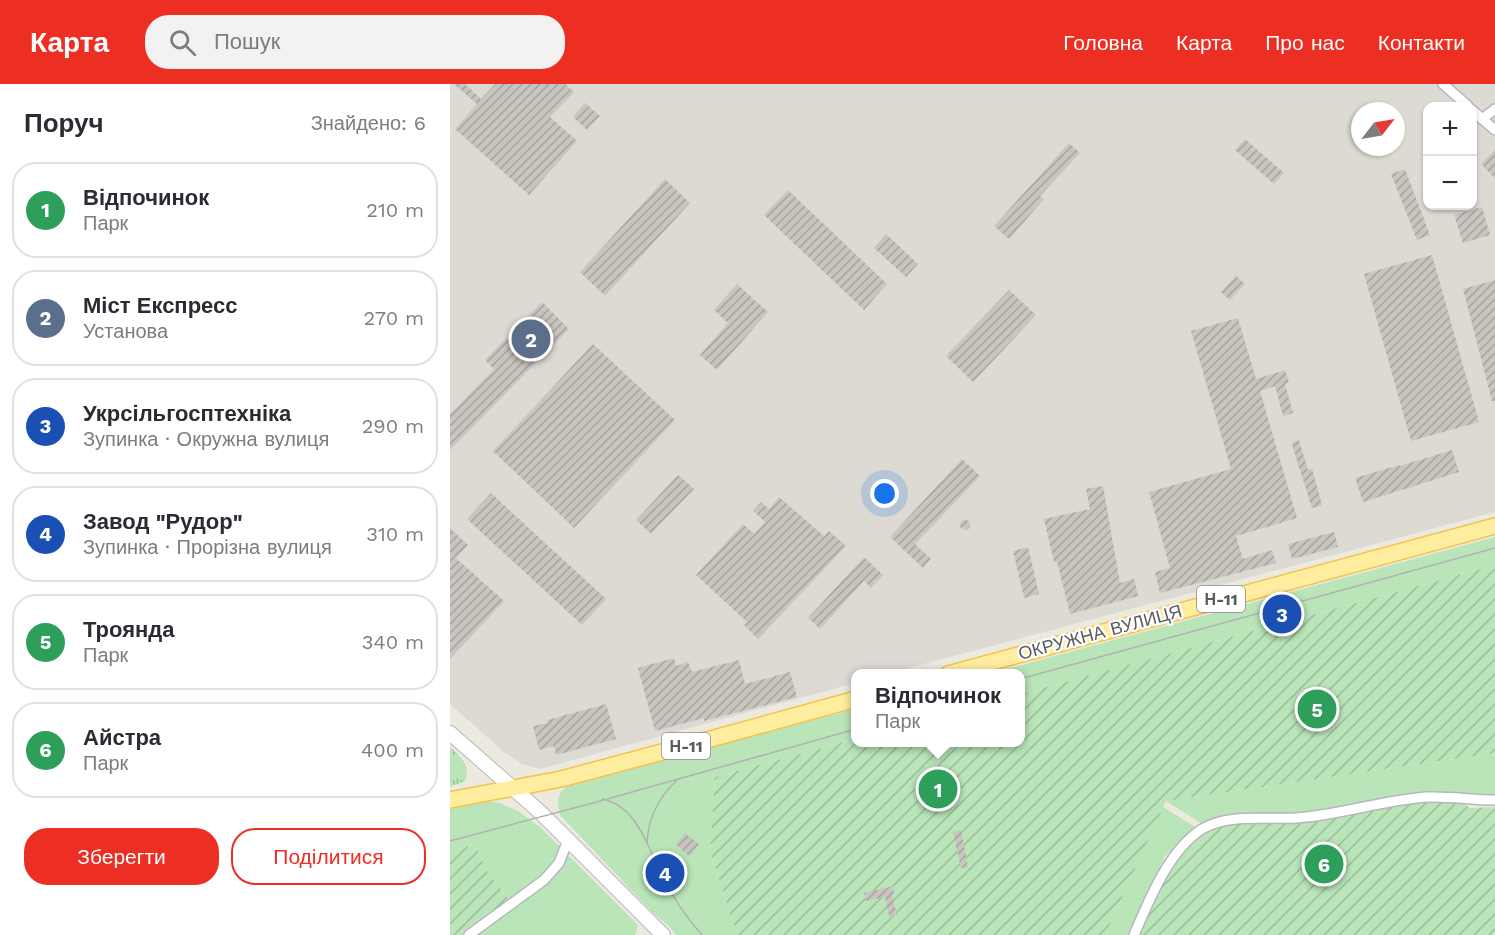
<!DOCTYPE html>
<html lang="uk">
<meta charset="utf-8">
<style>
:root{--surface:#fff;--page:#f2f2f3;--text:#2b2b33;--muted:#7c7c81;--line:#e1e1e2;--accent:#ed2f23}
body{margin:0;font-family:"Work Sans",sans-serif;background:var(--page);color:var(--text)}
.controls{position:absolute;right:18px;top:18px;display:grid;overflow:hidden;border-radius:12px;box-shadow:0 2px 4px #0004}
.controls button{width:54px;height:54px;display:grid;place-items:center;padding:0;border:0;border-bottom:2px solid var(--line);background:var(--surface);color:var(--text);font:30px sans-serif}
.compass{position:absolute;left:901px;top:18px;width:54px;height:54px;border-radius:50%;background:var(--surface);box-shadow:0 2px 4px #0004;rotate:59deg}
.you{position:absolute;left:435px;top:410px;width:21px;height:21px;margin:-15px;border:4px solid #fff;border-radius:50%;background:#1a73e8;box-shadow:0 0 0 9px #1a73e833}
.badge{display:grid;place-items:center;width:39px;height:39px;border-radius:50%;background:var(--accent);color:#fff;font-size:20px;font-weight:700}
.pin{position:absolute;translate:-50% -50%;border:3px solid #fff;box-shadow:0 2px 6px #0006}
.popup{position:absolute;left:401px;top:585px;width:174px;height:78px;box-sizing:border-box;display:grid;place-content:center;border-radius:12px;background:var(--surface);filter:drop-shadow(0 2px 4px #0005);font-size:20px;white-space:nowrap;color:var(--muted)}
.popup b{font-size:22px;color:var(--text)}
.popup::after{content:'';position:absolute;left:50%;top:100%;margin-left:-12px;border:12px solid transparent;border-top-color:var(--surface)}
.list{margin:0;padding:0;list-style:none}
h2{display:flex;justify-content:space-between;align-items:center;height:78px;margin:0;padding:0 24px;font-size:26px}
h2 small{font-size:20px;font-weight:400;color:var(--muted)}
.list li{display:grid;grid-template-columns:39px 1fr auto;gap:18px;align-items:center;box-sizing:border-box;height:96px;margin:0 12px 12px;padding:0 12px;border:2px solid var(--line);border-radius:24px}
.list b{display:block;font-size:22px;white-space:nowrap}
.list p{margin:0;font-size:20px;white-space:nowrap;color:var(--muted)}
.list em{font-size:20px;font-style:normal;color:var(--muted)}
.actions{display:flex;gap:12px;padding:18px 24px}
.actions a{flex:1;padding:14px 0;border:2px solid var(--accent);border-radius:24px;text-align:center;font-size:21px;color:var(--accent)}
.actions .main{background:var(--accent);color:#fff}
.icon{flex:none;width:33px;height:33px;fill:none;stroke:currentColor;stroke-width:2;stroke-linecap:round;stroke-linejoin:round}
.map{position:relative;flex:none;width:1045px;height:851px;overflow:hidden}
header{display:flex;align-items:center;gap:36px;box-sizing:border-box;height:84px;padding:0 30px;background:var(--accent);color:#fff}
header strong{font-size:28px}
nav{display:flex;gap:33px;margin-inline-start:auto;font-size:21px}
.search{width:420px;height:54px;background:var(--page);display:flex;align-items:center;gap:15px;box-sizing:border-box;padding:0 21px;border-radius:24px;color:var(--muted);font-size:22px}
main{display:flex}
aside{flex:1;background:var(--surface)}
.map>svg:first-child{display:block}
.industrial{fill:#dcdad3;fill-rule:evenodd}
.grass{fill:#bae5b9}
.park{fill:url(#park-tufts)}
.garden{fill:url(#garden-furrows)}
.building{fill:url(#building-hatch)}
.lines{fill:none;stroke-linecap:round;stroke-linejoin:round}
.street-casing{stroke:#b5b7bc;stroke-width:12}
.secondary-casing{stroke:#b5b9bf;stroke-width:16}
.primary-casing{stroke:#f5c34e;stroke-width:18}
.street{stroke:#fff;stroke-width:9}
.secondary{stroke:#fff;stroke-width:14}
.primary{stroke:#ffeea0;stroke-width:15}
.tram{stroke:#b1b2b2;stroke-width:1.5}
.labels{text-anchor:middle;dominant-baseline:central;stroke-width:4.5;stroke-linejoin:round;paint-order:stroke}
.shield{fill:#fff;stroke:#8a8d90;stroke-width:1.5}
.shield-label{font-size:16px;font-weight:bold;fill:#585c60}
.street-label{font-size:18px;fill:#585c60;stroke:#fff}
</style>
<header>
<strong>Карта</strong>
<div class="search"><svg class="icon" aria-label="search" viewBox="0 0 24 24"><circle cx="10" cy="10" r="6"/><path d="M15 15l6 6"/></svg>Пошук</div>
<nav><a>Головна</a><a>Карта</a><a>Про нас</a><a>Контакти</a></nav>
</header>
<main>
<aside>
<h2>Поруч<small>Знайдено: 6</small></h2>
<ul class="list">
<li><span class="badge" style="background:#2e9e5b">1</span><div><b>Відпочинок</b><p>Парк</p></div><em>210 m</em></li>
<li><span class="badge" style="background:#5c6f8a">2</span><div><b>Міст Експресс</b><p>Установа</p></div><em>270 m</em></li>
<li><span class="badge" style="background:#1a4fb4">3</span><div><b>Укрсільгосптехніка</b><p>Зупинка · Окружна вулиця</p></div><em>290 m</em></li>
<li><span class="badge" style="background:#1a4fb4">4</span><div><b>Завод &quot;Рудор&quot;</b><p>Зупинка · Прорізна вулиця</p></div><em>310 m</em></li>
<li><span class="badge" style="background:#2e9e5b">5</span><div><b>Троянда</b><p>Парк</p></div><em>340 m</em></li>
<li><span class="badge" style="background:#2e9e5b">6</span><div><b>Айстра</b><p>Парк</p></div><em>400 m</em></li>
</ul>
<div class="actions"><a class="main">Зберегти</a><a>Поділитися</a></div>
</aside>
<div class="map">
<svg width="1045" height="851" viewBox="0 0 1045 851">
<defs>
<pattern id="park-tufts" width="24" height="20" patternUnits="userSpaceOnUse" patternTransform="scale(1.5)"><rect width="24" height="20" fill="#bae5b9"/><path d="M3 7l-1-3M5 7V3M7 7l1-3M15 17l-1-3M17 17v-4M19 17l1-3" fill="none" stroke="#9abd9a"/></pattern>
<pattern id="garden-furrows" width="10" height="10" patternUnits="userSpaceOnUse" patternTransform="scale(1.5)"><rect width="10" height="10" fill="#bae5b9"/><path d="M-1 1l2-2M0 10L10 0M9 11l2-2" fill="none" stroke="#9abd9a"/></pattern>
<pattern id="building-hatch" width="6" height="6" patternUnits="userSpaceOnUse" patternTransform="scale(1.5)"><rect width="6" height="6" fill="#c8c5be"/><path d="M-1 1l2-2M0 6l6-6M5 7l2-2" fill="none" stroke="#a5a39e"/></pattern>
</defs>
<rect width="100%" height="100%" fill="#ece9df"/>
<path class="industrial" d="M0,0H1045V428L440,589L406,590L405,599L90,685L72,680L54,668L0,620ZM978,22H1022V122H978ZM910,27H946V63H910Z"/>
<g class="grass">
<path d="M1045,453V481L571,610L570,590H538Z"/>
<path d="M405,625V655L265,693L260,767L287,851H226L219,842L202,828L110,731C107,716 106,710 119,701Z"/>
<path d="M1045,669V712L849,731L765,736L751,739L716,717Z"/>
<path d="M33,717L50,719L68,727L90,743L188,841L185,851H19L62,819L38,788L25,761L0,767V722Z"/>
<path d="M713,723L747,744L715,772L681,851H655Z"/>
</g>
<path class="park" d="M0,663C11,673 21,681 15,697L0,703Z"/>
<g class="garden">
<path d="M1045,481V669L716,717L655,851H287L260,767L265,693L405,655L406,658H570L571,610Z"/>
<path d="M976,716L1010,718L1020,724L1045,723V851H687L698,824L726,773L745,753L766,741L898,729Z"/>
<path d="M25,761L38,788L62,820L19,851H0V767Z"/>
</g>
<g class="building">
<path d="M4,0H15L31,15L45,0H115L124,8L100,33L127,57L79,111L5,45L27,20Z"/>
<path d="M135,19L150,32L137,46L123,33Z"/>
<path d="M795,55L834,89L824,100L785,66Z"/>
<path d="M619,59L630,69L590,112L594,115L559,155L544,142Z"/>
<path d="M1045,66V94L1031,80Z"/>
<path d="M955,85L980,151L967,156L941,90Z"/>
<path d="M215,95L240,119L155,212L130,188Z"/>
<path d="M338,106L437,200L414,226L314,131Z"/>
<path d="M1032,123L1040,151L1013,159L1004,131Z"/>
<path d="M436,150L468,180L456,193L424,164Z"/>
<path d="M982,171L1029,338L961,357L914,190Z"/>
<path d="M786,192L795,200L780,216L771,208Z"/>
<path d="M1045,196V317H1042L1013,205Z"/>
<path d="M287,200L318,228L267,286L250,271L278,239L264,226Z"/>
<path d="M559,206L586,231L523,298L496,272Z"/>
<path d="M92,218L119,245L0,366V330L44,285L35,276Z"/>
<path d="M788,234L806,295L835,286L839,298L835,300L843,329L833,332L825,302L810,307L847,434L786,452L793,475L822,466L826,479L710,509L705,488L720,484L699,408L781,385L741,247Z"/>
<path d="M143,260L225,336L124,444L43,367Z"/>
<path d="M849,356L858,386L862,385L872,421L862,424L842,361L843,358Z"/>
<path d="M1002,366L1009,388L913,418L905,394L949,381L950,382Z"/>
<path d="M512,375L530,392L465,460L481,475L473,484L440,453Z"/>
<path d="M228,391L244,405L201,450L186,436Z"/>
<path d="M653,402L670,499L684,495L688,512L620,530L607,478H604L594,435L640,425L636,405Z"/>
<path d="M41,409L156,515L132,541L17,435Z"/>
<path d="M329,413L374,452L379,447L396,462L308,555L294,541L297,538L246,491L293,440L304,450L315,438L303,427L311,418L319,425Z"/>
<circle cx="515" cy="441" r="5"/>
<path d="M0,444L18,461L6,474L54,517L0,575Z"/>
<path d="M884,448L888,463L842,475L838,460Z"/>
<path d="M578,463L589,510L574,514L563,467Z"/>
<path d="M414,473L433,491L421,504L414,497L370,545L358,534Z"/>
<path d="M224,574L226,582L238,578L242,588L289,576L295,600L340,588L347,613L254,637V634L205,647L188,584Z"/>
<path d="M156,620L166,655L106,671L104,662L89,666L83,642L98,639L97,636Z"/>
<path d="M511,746L518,783L511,784L503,748Z"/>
<path d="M235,749L249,760L239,772L226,761Z"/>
<path d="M443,802L444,810L442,811L447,831L439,832L435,813L416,817L414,809Z"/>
</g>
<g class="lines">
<g class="street-casing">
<g id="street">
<path d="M993,0L1018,22"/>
<path d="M1022,26L1045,46"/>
<path d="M1032,35L1045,25"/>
<path d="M19,851L94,796L109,779L118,756"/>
<path d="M684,851C699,816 719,766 752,745C779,729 816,736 846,734C890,731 933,716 977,713C1000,712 1022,716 1045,716"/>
</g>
</g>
<g class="secondary-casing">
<path id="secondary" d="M0,649L90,728L213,851"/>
</g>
<g class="primary-casing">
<g id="primary">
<path d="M498,590L1045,442"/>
<path d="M0,716L111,695L257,656L406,615"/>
</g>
</g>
<use href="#street" class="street"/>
<use href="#secondary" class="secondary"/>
<use href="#primary" class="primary"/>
<g class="tram">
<path d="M570,595L1045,464"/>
<path d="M152,715C188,722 198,765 213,793C223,814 236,833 252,851"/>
<path d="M0,757L143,719L406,645"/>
<path d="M197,759C198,733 209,713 227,696"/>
</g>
</g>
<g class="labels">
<g class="shield">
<rect x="747" y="502" width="48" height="26" rx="4.5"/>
<rect x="212" y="649" width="48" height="26" rx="4.5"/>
</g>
<g class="shield-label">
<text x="771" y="515">Н-11</text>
<text x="236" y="662">Н-11</text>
</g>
<g class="street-label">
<text transform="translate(650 548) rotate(-15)">ОКРУЖНА ВУЛИЦЯ</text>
</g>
</g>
</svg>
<div class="controls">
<button>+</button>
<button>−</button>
</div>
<svg class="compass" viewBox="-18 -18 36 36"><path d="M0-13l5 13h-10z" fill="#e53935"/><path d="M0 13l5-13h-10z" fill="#7c7c81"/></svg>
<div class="you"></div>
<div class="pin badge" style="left:488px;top:705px;background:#2e9e5b">1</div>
<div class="popup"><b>Відпочинок</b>Парк</div>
<div class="pin badge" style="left:81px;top:255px;background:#5c6f8a">2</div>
<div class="pin badge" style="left:832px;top:530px;background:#1a4fb4">3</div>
<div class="pin badge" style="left:215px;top:789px;background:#1a4fb4">4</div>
<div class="pin badge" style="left:867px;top:625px;background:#2e9e5b">5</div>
<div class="pin badge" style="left:874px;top:780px;background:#2e9e5b">6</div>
</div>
</main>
